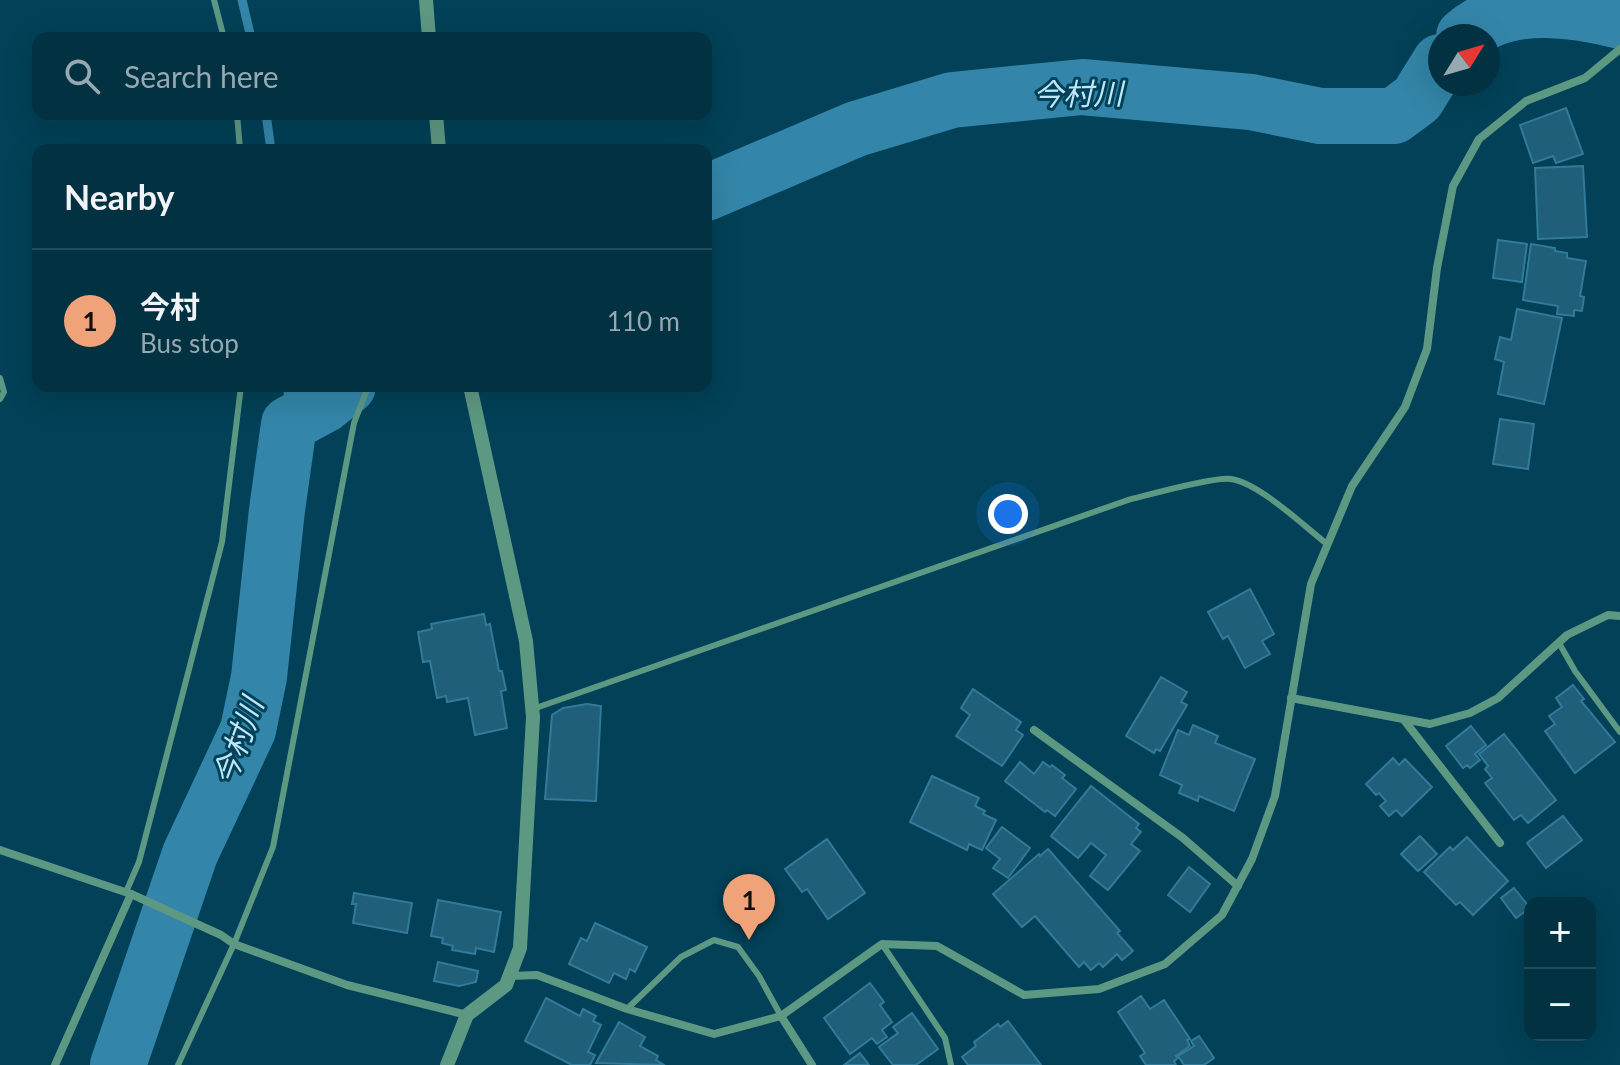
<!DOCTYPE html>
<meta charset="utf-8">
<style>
:root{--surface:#023141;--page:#103d4c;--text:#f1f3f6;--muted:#96a9b1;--line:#234c5a;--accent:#f0a278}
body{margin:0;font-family:Lato,"Noto Sans JP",sans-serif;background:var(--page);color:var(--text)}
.controls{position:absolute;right:24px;bottom:24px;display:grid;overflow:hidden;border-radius:16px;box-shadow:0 8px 32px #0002}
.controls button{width:72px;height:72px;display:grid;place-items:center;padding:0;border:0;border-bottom:2px solid var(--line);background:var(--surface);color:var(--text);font:40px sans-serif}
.compass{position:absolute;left:1428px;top:24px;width:72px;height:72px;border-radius:50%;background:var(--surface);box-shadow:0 8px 32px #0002;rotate:53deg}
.you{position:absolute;left:1008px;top:514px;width:28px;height:28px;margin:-20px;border:6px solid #fff;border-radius:50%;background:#1a73e8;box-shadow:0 0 0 12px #1a73e833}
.badge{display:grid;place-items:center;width:52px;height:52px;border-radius:50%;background:var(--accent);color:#111;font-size:26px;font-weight:700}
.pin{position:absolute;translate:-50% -66px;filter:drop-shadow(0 2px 4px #0008)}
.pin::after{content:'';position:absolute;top:42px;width:28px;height:24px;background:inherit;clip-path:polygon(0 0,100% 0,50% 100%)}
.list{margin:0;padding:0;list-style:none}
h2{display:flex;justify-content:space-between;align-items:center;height:104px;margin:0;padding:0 32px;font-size:34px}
h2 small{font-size:26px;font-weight:400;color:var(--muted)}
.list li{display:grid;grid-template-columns:52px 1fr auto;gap:24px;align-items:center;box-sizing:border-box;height:144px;padding:0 32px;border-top:2px solid var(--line)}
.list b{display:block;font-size:30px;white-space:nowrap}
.list p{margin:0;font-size:26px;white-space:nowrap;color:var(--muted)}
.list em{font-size:26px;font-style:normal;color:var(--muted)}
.icon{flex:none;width:44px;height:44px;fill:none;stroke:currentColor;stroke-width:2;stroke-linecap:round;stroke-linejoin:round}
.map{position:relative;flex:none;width:1620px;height:1065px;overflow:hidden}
.search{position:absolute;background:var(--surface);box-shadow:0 8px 32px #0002;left:32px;top:32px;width:680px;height:88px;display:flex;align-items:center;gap:20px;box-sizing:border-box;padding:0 28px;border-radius:16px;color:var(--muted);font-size:30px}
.panel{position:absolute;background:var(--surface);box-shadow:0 8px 32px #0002;left:32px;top:144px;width:680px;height:248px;border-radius:16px}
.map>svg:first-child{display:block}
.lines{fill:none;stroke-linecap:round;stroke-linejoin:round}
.stream{stroke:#3386a9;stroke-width:9}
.river{stroke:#3386a9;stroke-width:56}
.building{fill:#205f79;stroke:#317a99;stroke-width:2}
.service{stroke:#5d9883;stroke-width:6}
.minor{stroke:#5d9883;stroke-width:8}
.tertiary{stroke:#5d9883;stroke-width:14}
.labels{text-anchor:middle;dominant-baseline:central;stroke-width:6;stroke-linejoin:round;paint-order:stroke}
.water-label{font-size:30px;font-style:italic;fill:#bfe7fb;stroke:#024157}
</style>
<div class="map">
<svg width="1620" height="1065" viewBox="0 0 1620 1065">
<rect width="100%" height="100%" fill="#024157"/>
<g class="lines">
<g class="stream">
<path d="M242,0L251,38"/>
<path d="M266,114L271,150"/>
<path d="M288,386L289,424"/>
</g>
<g class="river">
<path d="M1464,36C1505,0 1570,8 1620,21"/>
<path d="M706,193L856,129L952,100L1082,87L1251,102L1320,116H1394L1417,99L1440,62"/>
<path d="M118,1065L190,854L248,730L259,677L277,510L289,424L324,405L348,386"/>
</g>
</g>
<g class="building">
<path d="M1566,108L1583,154L1556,163L1553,156L1533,163L1520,125Z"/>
<path d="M1583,166L1587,237L1538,239L1535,168Z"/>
<path d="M1498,240L1527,244L1522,282L1493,278Z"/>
<path d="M1531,244L1555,248V251L1567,253V258L1586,261L1580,296L1584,297L1582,311L1574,310V316L1557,314L1558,306L1523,300Z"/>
<path d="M1517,309L1562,318L1544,404L1498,394L1504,362L1495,359L1500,337L1511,340Z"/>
<path d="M1500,419L1534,424L1528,469L1493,464Z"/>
<path d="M1250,589L1274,634L1262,641L1270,654L1245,668L1228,636L1223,639L1208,612Z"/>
<path d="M484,614L486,625L490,624L499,671H502L506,690L501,691L507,728L475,735L468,698L447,702L446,696L437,698L430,661L423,662L418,632L432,629L431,624Z"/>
<path d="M1161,677L1187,692L1181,702L1187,705L1160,751L1156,749L1154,753L1126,736Z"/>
<path d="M1573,685L1584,699L1581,701L1615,742L1575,773L1545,731L1555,724L1549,716L1562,707L1556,698Z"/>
<path d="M973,689L1021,722L1016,730L1023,735L1002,766L956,736L970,715L961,708Z"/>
<path d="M587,704L601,706L596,801L545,799L552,715L563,708Z"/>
<path d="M1193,725L1218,736L1215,743L1255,759L1234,811L1199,796L1198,801L1179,793L1182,785L1160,775L1178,730L1189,735Z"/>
<path d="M1471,726L1486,745L1475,754L1480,760L1470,768L1467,765L1463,768L1446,746Z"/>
<path d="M1504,734L1556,800L1528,823L1521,815L1514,820L1485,783L1492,778L1485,769L1488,766L1479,754Z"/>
<path d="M1393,758L1399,765L1405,759L1432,787L1402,816L1396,810L1389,816L1380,806L1386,801L1379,793L1376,795L1366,784Z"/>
<path d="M1020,762L1034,774L1043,762L1050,767L1052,765L1065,775L1062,778L1076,789L1055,816L1047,810L1045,812L1005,781Z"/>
<path d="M932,776L979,798L975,806L985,811L983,814L996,820L982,850L969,844L967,850L910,822Z"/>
<path d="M1091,786L1139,824L1136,828L1141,832L1131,844L1140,851L1108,890L1090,876L1106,855L1091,843L1078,858L1051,836Z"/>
<path d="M1563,816L1582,840L1546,868L1527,843Z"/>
<path d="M1002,827L1030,848L1008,878L993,868L1000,859L986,848Z"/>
<path d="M1420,836L1437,854L1418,871L1401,854Z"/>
<path d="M1467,837L1508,881L1473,915L1460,902L1456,905L1424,872L1450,847L1453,850Z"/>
<path d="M827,839L865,893L828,919L807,889L802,892L785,869Z"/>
<path d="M1048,849L1120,931L1117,933L1133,951L1122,960L1117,954L1103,967L1099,963L1091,970L1084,962L1079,967L1035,916L1022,927L993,894L1039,854L1040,856Z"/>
<path d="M1189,867L1210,884L1190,912L1168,895Z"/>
<path d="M1514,888L1530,908L1516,918L1501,898Z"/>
<path d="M354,893L412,903L407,933L353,923L356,904H352Z"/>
<path d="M438,900L501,912L494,952L476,948L475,954L452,950L453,946L442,943L443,938L431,936Z"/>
<path d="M595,923L647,947L635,972L630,969L626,979L614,973L609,983L569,964L581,938L587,941Z"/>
<path d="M438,962L478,971L476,982L459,986L434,981Z"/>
<path d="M870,983L884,1002L880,1005L892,1022L882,1030L887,1037L877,1044L872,1038L850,1054L824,1018Z"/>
<path d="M1141,996L1150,1009L1164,1000L1190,1039L1187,1040L1190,1046L1176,1056L1178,1058L1174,1061L1176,1065H1146L1140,1056L1145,1053L1118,1012Z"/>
<path d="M546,998L580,1016L583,1009L596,1016L593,1021L601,1025L588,1052L595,1055L590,1065H572L525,1041Z"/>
<path d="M912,1013L938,1049L916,1065H893L879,1047L898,1033L893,1027Z"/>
<path d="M1008,1021L1041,1065H968L962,1057L976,1046L974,1042L998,1024L1000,1027Z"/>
<path d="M619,1022L645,1037L640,1046L658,1056L656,1060L664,1065L596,1063Z"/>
<path d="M1199,1036L1214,1058L1204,1065H1184L1178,1056L1194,1046L1191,1041Z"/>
<path d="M860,1053L869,1065H844Z"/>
</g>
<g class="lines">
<g class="service">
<path d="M214,0L224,38"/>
<path d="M237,114L240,150"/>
<path d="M0,378L4,392L0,399"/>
<path d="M1559,643L1575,671L1620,732"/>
<path d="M533,709L1128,500C1148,495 1215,476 1231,479C1259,483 1304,526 1327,544"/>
<path d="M126,892L139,862L222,542L241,386"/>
<path d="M882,944L945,1038L951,1065"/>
<path d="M627,1009L681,957L714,940L738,947L759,976L781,1016"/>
<path d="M178,1065L234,944L273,847L354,423L366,392L372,386"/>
</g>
<g class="minor">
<path d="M1291,698L1430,724L1470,713L1498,698L1567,635L1608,615L1620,616"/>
<path d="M1404,720L1500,843"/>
<path d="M1034,730L1183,838L1238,886"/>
<path d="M0,850L131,894L221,935L234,944L347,985L467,1015"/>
<path d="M510,976L537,975L627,1009L714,1034L781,1016L882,944L937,946L1024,995L1099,989L1165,964L1222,915L1252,859L1275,796L1311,584L1352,486L1405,407L1427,349L1437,268L1453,186L1479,139L1526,101L1585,78L1620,49"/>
<path d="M781,1016L812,1065"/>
<path d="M55,1065L131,894"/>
</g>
<g class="tertiary">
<path d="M426,0L429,38"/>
<path d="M436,114L439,150"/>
<path d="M447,1065L467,1015L506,985L520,948L533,717L526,641L470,386"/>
</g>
</g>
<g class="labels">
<g class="water-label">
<text transform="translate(1078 93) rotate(-1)">今村川</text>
<text transform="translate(237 741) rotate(-70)">今村川</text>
</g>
</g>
</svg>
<div class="controls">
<button>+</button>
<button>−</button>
</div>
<svg class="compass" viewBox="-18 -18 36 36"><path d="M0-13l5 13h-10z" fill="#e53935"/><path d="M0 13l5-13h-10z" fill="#96a9b1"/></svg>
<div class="you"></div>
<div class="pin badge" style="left:749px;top:940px">1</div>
<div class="search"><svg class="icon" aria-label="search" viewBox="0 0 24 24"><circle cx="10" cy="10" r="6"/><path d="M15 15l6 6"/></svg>Search here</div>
<section class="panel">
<h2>Nearby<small></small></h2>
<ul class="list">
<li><span class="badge">1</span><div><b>今村</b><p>Bus stop</p></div><em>110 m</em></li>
</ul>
</section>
</div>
